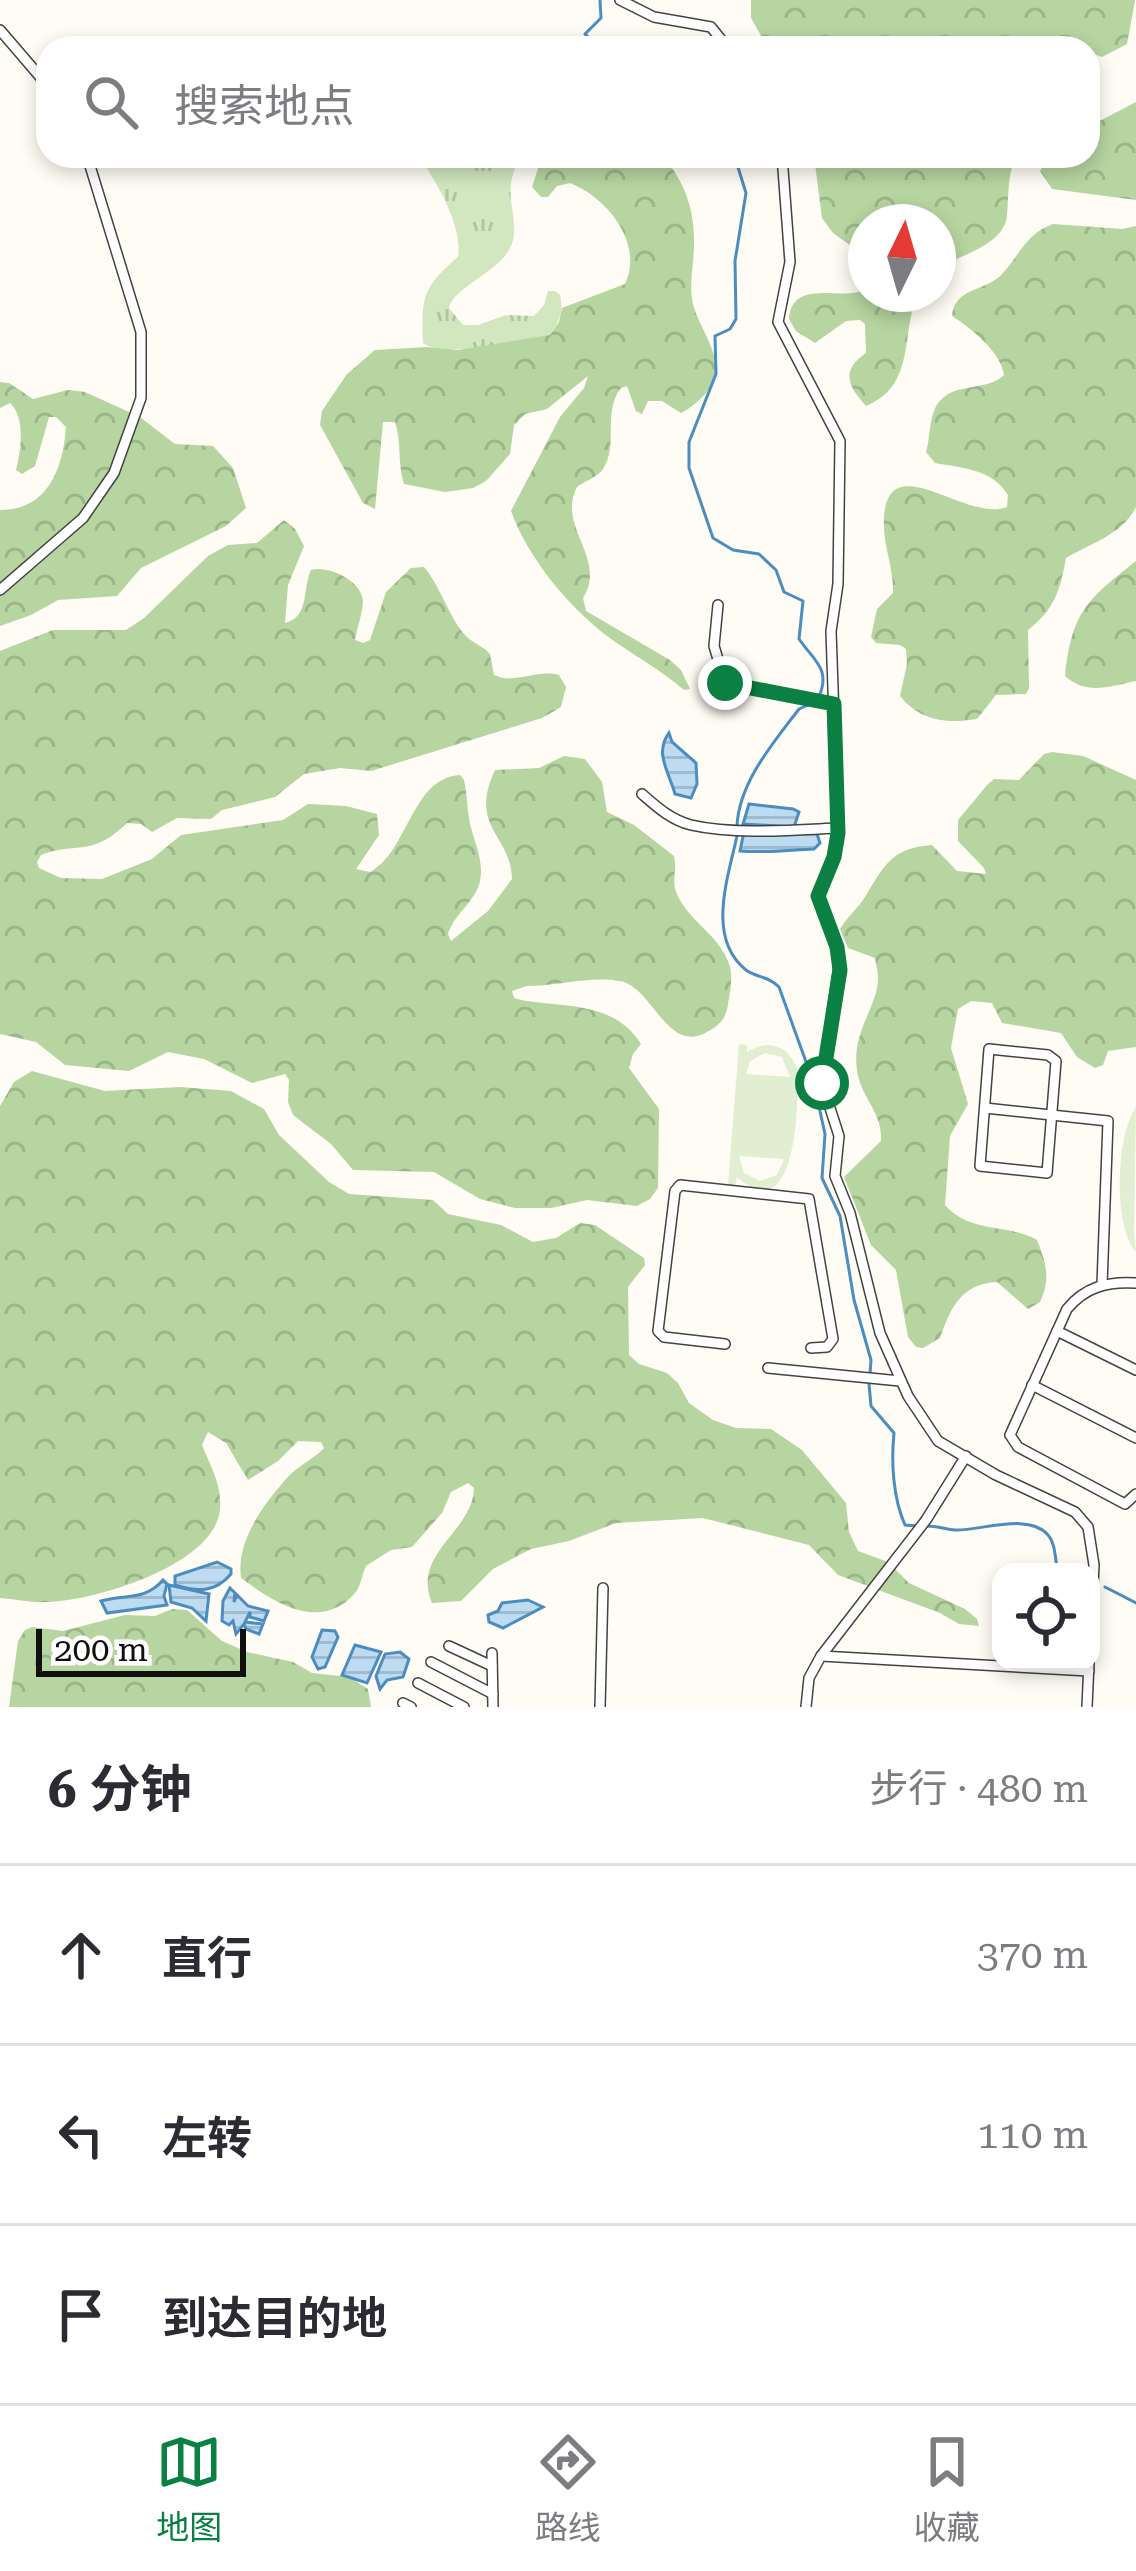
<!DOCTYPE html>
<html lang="zh">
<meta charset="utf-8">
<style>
:root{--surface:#fff;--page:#f2f2f3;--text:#2b2b33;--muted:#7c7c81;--line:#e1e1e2;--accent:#0b8043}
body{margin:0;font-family:"Roboto Serif","Noto Sans SC",serif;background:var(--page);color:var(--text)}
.controls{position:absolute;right:36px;bottom:36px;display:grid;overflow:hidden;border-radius:24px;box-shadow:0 6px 18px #0003}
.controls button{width:108px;height:108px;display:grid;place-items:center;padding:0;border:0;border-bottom:3px solid var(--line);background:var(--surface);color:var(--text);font:60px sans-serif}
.compass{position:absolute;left:848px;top:204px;width:108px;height:108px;border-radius:50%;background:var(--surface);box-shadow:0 6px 18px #0003;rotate:5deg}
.scale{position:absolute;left:36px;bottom:30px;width:210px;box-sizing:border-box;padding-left:12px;border:6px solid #101010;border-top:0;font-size:33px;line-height:42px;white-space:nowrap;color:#101010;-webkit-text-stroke:9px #fff;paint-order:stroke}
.stop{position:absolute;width:36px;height:36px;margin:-27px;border:9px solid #0b8043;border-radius:50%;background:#fff}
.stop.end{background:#0b8043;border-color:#fff;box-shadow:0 3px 12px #0008}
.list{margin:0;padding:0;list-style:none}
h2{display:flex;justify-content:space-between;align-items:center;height:156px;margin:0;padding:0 48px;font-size:51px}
h2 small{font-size:39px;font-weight:400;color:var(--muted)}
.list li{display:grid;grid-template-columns:78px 1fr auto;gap:36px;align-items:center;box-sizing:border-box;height:180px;padding:0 48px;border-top:3px solid var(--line)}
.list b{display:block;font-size:45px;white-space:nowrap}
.list em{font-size:39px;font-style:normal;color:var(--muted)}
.icon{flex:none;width:66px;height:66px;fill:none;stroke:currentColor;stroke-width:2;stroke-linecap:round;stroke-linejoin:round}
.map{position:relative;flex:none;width:1136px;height:1707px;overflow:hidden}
.search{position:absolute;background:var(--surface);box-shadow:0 6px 18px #0003;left:36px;right:36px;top:36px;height:132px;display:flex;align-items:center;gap:30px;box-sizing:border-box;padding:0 42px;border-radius:36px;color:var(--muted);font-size:45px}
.sheet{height:696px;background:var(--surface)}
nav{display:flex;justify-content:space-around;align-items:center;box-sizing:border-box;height:168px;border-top:3px solid var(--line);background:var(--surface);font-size:33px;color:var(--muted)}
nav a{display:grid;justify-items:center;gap:6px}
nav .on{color:var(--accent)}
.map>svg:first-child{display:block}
.grass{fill:url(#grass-tufts)}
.forest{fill:url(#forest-crowns)}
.pitch{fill:#e2eed1;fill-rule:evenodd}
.water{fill:url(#water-rules);stroke:#4b8cc1;stroke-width:3}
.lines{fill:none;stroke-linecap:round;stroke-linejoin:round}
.stream{stroke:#4b8cc1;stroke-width:3}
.minor-casing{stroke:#434343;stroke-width:12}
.minor{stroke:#fff;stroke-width:9}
.route{stroke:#0b8043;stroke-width:15}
</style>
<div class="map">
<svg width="1136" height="1707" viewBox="0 0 1136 1707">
<defs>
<pattern id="grass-tufts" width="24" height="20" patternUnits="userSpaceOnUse" patternTransform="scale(3)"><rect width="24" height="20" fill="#d2e6c0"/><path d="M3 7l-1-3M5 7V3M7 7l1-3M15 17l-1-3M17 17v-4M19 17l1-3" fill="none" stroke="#b3c4a4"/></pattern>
<pattern id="forest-crowns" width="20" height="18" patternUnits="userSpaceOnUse" patternTransform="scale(3)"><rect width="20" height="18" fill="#b6d5a0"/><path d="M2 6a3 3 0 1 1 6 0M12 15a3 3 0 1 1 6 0" fill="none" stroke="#9bb689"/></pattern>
<pattern id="water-rules" width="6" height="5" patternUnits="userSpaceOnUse" patternTransform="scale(3)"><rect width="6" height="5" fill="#bddbf1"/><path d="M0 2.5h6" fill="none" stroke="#a1bbce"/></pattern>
</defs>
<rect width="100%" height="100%" fill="#fefcf4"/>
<path class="grass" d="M419,156H519C516,165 512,175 511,184C508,206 521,230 509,250C496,273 452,289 449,308L463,325H478L506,315L534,316L544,305L548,291H555L560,295C564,311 559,322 550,335C520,341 445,359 423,343C421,297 423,287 458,257C463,225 436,182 419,156Z"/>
<g class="forest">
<path d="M751,0H1135V1L1127,44L1102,57L1088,52V48L1046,44L1013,48H768L751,18Z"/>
<path d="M1136,102V200L1052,189L1040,171L1047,159L1088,156V127Z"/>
<path d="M542,156H663C690,189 697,219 693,262C692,274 690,287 692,299C696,326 723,352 714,380C710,392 692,408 681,413L662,401H648L642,414L636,411L627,386L621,388C602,412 619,445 603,469C598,477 585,481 577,487C556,526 608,559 583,598L586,611L670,660L681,670L690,689L684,690C660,669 633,655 607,636C568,606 528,558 511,511L560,417L584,388L588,376L547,409L525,414L514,425L510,454L486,481L473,488L445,492L404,484C397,463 402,442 395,422H383L375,509L363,503L320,425L322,411L347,374L375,350L427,347L458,350L550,335L559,322L562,308L625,284C644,244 608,198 570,183L557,186L548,197H541L532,187Z"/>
<path d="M814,156H1016C1007,176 1009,194 1007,215C1005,245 960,255 938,268V222H866V294H918C900,333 917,385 866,406C848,386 840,371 866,353L865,324L860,320L846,321L815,343L796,331L789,319C792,278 842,301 864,290V263L858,251L833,233L822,218Z"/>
<path d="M1053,224L1122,229L1136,226V507C1122,535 1091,543 1066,558C1060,590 1055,609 1028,630L1029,688L1026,694L996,695L977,719C947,724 920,721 900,696L907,664L906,649L900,645L876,643L871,637L877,609L893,593C894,568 882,543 884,518C888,445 966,523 1007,507L1008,495C992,469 963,468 935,463L926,452C930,439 929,424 934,411C947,379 984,394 1004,375C1001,352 971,328 952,316C955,286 987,292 1003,273C1020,254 1027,233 1053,224Z"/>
<path d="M0,382L9,383L33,399L68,390L85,392L140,417L175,444L213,446L233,468L246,508L226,526L141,568L117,596L58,600L31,615L0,626V510C48,510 63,469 66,427L56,417H49L35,466L22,474L16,470C21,450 26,418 10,403L0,408Z"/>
<path d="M284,520L295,529L304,546L288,585L285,623C310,617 302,589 311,570C328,565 363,581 363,602C362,615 357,628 355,640L363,643L370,640L386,592L411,568L424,567C441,587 449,618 466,636C473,643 483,646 490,654L494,675C514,685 536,669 559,675L566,687L561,707L542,718L371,771L340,768L304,774L275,797L222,810L211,819L177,818L152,832L141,824L127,823C91,858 78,841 41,855L37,862L39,868L61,878L102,879L152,859L181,835L283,820L308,804L346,806L377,814L379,835L356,869L370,872C409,851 411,778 460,775L464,780C467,793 467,806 469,819C473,841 486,862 479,885C472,904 454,915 448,934L451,941L488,911L512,879C511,834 468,828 495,770L539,768L564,756L585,759L602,782L607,812L634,825L674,856C677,868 672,881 676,892C688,922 721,935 730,967C733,979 730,992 728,1004C726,1019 720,1025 707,1032C667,1055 653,987 620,981C591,976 557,986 527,986L512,991L514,998L521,1000C566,1008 614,1001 641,1044L633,1054L629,1068L659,1109L658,1188L650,1199L637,1206L587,1200L551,1208H515L480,1199L434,1172L353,1170L331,1144L293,1115L288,1102L289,1080L285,1074L252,1083L204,1059L168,1052L129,1071L65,1065L36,1042L0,1034V651L53,630H126L144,618L208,556L228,545L257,543Z"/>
<path d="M1136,561V681C1110,686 1087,696 1065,676C1072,611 1087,600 1136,561Z"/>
<path d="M1052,752L1083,756L1136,780V1047L1108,1051L1103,1065L1095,1068L1077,1057L1061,1033L1002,1023L992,1003L971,1001L958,1009L951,1048L968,1104L950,1136L945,1205C970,1234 1007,1223 1037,1240C1046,1263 1051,1279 1040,1302L1028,1309L997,1282C961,1284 951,1307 940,1338L923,1348L916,1347L908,1337L896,1270L871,1245L844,1177L881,1141C883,1112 860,1097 857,1070C851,1032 879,1005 878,977C878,971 876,965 875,958L848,948L840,929C847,917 858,908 865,897C884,866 891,848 932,845L957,871L986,874L984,868L958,841V820L988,784L994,779L1019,780L1044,754Z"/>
<path d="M32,1071L105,1091L180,1087L231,1091L264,1109L279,1135L329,1182L349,1194L433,1200L448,1214L501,1225L533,1242L556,1238L580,1223L595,1225L644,1258L645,1265L628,1287L629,1355L639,1364L667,1373L678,1383L689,1403L713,1420L736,1428L771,1429L802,1450L846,1503L849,1532L858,1551L888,1562L909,1583L965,1609L977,1619L979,1626L959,1624L940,1613L838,1575L809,1545L703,1518L616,1523L569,1541L531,1549L493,1569L461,1601L432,1603C411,1553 473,1532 474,1488L468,1483L451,1492L442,1513L412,1547L391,1550L366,1566C362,1574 361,1586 355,1593C321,1633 273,1602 241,1578C236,1541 263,1505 287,1478C297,1466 313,1460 324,1448L321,1442L298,1441L278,1461L248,1480L226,1443L208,1432L202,1445C210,1465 222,1485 220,1508C217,1565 94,1601 47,1602C32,1603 16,1599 0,1598V1106L14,1082Z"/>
<path d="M172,1609L187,1610L222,1641L247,1652L293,1662L312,1673L349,1677L368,1689L371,1707H9L18,1641L25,1630L32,1627L63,1631L125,1615L155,1616Z"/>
</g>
<g class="pitch">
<path d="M739,1044L747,1045V1052C768,1039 788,1045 797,1068C799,1099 798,1233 737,1177L735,1186L728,1185ZM765,1053L782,1057L790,1077L746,1074L750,1061ZM739,1156L783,1159L784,1160L777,1175L760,1181L744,1173Z"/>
<path d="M1136,1107L1134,1232L1136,1252C1113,1226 1116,1135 1136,1107Z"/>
</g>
<g class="water">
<path d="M669,733L672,742L696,763L697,784L691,798L675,794C669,772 654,753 669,733Z"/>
<path d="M749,804L793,809L799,812L794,827L743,824Z"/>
<path d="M744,832L817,834L820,843L814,849C789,850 767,853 740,851Z"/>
<path d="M217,1562L231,1569V1574C215,1593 197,1592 175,1585V1576Z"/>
<path d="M163,1580L167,1584L164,1596L167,1605L107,1613L101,1601C125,1594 145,1601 163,1580Z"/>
<path d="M169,1585L209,1594L206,1621L192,1608L171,1602Z"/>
<path d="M230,1588L235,1593L234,1602L237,1595L248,1606L268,1611L264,1621L250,1617V1612L245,1622L263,1624L259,1634L246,1629L244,1624L236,1634L233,1621L229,1625L222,1621L223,1601Z"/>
<path d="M528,1600L543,1607L503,1628L489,1622L488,1615L498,1611L502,1603Z"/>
<path d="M322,1630L335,1631L338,1637L325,1667L318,1669L312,1657Z"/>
<path d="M355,1645L381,1652L367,1683L342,1675Z"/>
<path d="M400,1652L409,1659L403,1677L387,1680L380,1689L376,1676L385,1654Z"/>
</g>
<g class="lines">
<g class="stream">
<path d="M600,48L585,34L601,18L600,0"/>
<path d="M702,156L713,162L737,164L746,193L735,261L736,319L730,329L715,336L716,374L689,442V468L713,538L733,550L759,554L776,570L784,592L803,601L799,639C814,661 832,669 818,699"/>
<path d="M737,826C739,782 774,742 799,709L810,704"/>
<path d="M737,836C728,878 706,938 746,970C757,978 769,976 779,987L814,1084L825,1134L822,1178L840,1216L854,1300L871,1360L870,1374"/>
<path d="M869,1384L871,1406L894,1433C891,1462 893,1498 905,1525L918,1526"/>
<path d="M927,1526C936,1526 946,1529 955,1530C980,1531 1029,1512 1048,1535C1056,1544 1055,1561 1058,1572"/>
<path d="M1105,1587L1136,1603"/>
</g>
<g class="minor-casing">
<g id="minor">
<path d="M620,0L654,17L711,27L728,48"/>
<path d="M0,30L48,86"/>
<path d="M782,156L790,262L778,322L840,441L838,584L831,631L838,833L834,857L818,896L840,959L822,1083L839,1136L835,1176L850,1213L880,1333L908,1396L938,1441L996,1475L1075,1512L1088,1527L1094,1565L1091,1627"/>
<path d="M0,590L83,518L114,473L141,398V332L87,156"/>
<path d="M718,605L714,646L725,683L834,703"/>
<path d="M642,794C657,807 671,820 691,825C735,835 794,830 838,828"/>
<path d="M989,1049L1048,1055L1056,1061L1047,1173L980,1166Z"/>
<path d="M985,1108L1108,1121L1102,1285"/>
<path d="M1136,1283C1108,1281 1085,1287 1067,1309L1010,1435L1018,1447L1125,1504L1136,1494"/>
<path d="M1057,1331L1136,1370"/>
<path d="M725,1344L664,1337L658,1331L675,1191L680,1185L809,1199L833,1339L827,1347L811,1348"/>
<path d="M768,1368L900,1381"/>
<path d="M1032,1385L1136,1438"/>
<path d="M449,1646L492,1666"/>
<path d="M492,1653L493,1707"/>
<path d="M821,1656L1089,1671"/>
<path d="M431,1662L493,1694"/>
<path d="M418,1683L464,1707"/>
<path d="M403,1703L411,1707"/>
<path d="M600,1707L603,1588"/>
<path d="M806,1707L809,1678L821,1656L926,1520L966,1456"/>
<path d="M1087,1707L1089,1662"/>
</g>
</g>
<use href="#minor" class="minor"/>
</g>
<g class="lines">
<path class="route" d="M725,683L834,704L838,833L834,857L818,896L837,947L840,970L822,1083"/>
</g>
</svg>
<div class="controls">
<button><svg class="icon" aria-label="locate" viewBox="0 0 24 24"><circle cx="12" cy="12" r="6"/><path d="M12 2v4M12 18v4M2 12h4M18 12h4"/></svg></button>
</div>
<svg class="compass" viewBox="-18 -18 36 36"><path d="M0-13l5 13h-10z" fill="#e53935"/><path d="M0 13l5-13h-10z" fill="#7c7c81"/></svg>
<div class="scale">200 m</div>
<div class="stop" style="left:822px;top:1083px"></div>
<div class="stop end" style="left:725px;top:683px"></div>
<div class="search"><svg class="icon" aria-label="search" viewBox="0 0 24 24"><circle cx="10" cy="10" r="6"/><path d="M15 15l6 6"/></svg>搜索地点</div>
</div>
<section class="sheet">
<h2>6 分钟<small>步行 · 480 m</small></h2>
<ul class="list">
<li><svg class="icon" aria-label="ahead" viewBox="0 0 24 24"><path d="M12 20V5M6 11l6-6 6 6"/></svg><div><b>直行</b></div><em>370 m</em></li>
<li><svg class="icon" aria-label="left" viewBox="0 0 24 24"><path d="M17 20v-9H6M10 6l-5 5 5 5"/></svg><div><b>左转</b></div><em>110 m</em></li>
<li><svg class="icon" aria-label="arrive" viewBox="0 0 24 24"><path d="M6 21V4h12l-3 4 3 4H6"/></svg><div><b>到达目的地</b></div></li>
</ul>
</section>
<nav>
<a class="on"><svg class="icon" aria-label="map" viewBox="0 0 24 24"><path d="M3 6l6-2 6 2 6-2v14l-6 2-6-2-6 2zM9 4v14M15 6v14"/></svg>地图</a>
<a><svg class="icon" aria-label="directions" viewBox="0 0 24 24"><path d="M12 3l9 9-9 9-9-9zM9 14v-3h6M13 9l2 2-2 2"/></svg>路线</a>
<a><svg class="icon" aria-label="saved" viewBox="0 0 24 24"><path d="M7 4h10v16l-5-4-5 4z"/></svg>收藏</a>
</nav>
